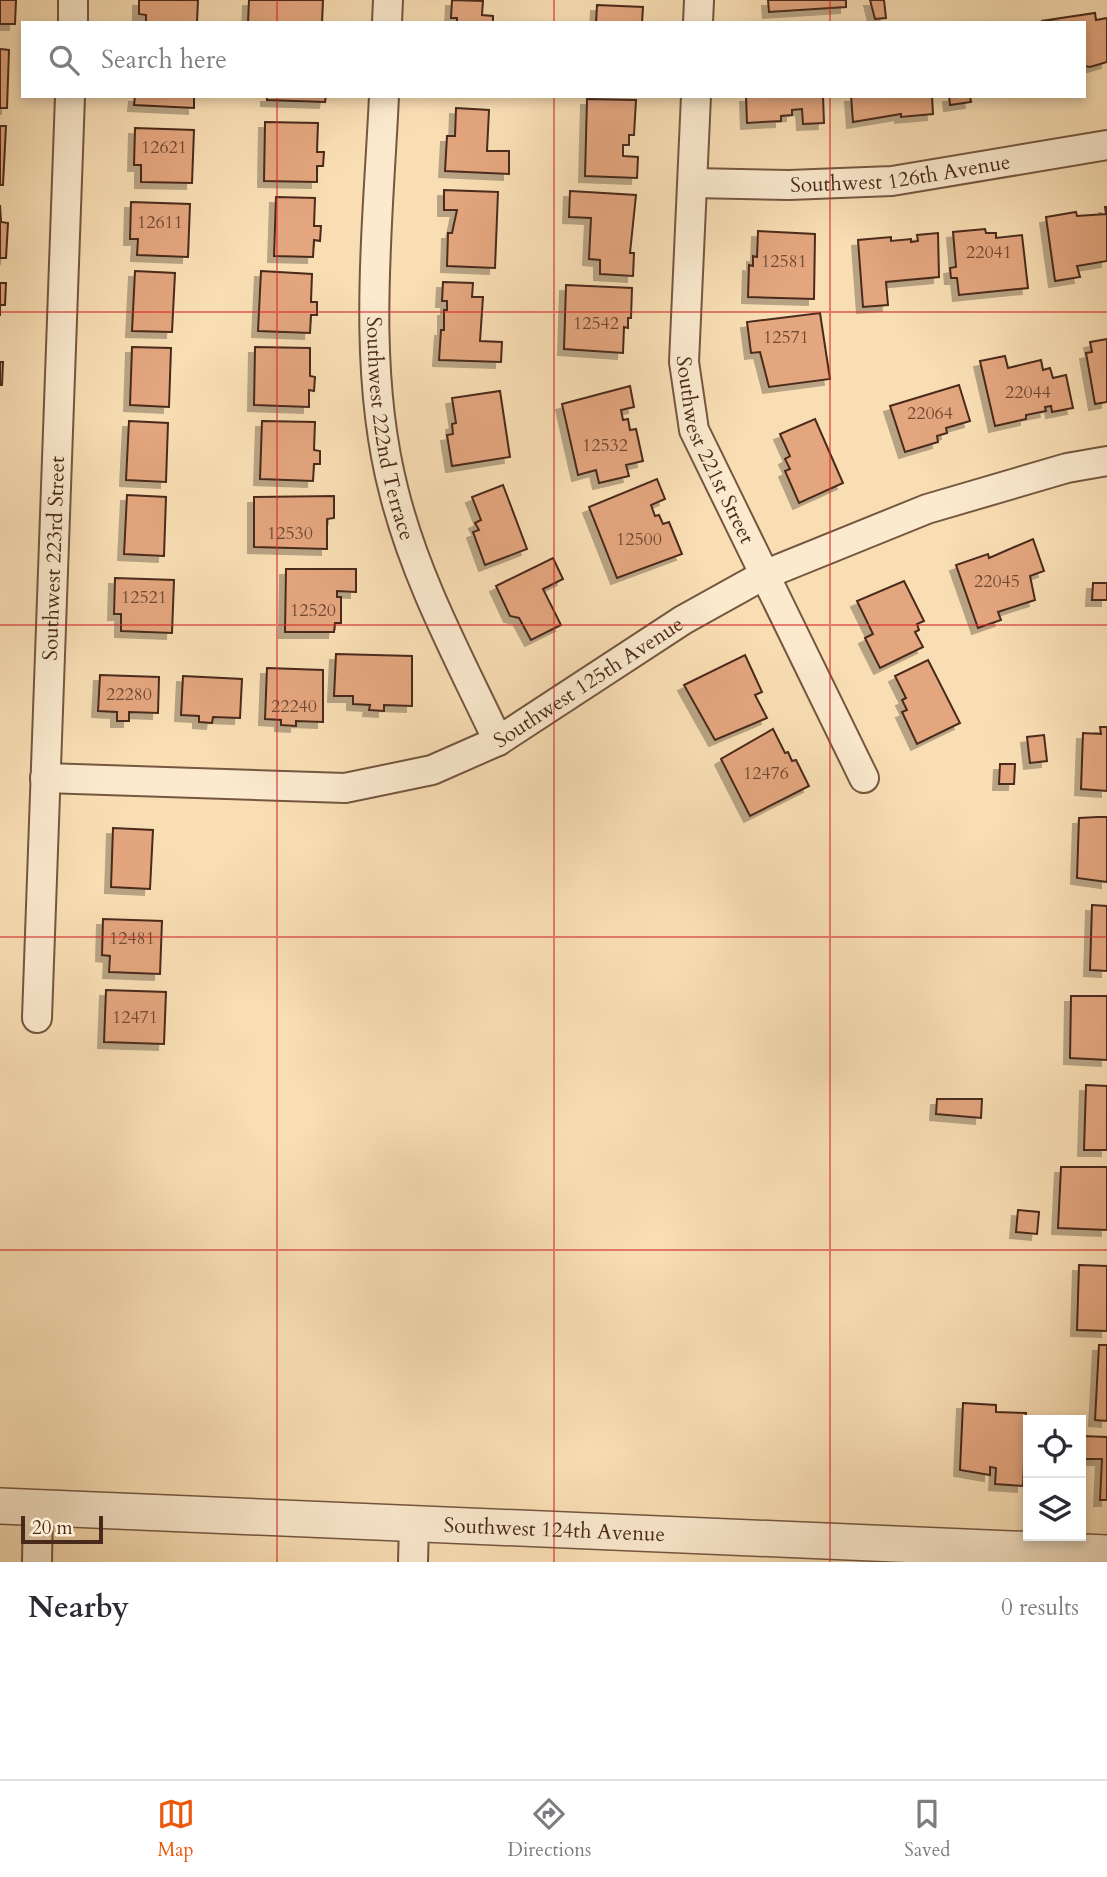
<!DOCTYPE html>
<style>
:root{--surface:#fff;--page:#f7f7f7;--text:#2b2b33;--muted:#7c7c81;--line:#e1e1e2;--accent:#ea580c}
body{margin:0;font-family:Cardo,serif;background:var(--page);color:var(--text)}
.controls{position:absolute;right:21px;bottom:21px;display:grid;overflow:hidden;border-radius:0px;box-shadow:0 4px 10px #0003}
.controls button{width:63px;height:63px;display:grid;place-items:center;padding:0;border:0;border-bottom:2px solid var(--line);background:var(--surface);color:var(--text);font:35px sans-serif}
.scale{position:absolute;left:21px;bottom:18px;width:82px;box-sizing:border-box;padding-left:7px;border:4px solid #492a1a;border-top:0;font-size:19px;line-height:24px;white-space:nowrap;color:#492a1a;-webkit-text-stroke:5px #fbeace;paint-order:stroke}
.list{margin:0;padding:0;list-style:none}
h2{display:flex;justify-content:space-between;align-items:center;height:91px;margin:0;padding:0 28px;font-size:30px}
h2 small{font-size:23px;font-weight:400;color:var(--muted)}
.icon{flex:none;width:38px;height:38px;fill:none;stroke:currentColor;stroke-width:2;stroke-linecap:round;stroke-linejoin:round}
.map{position:relative;flex:none;width:1107px;height:1562px;overflow:hidden}
.search{position:absolute;background:var(--surface);box-shadow:0 4px 10px #0003;left:21px;right:21px;top:21px;height:77px;display:flex;align-items:center;gap:18px;box-sizing:border-box;padding:0 24px;border-radius:0px;color:var(--muted);font-size:26px}
.sheet{height:217px;background:var(--surface)}
nav{display:flex;justify-content:space-around;align-items:center;box-sizing:border-box;height:98px;border-top:2px solid var(--line);background:var(--surface);font-size:19px;color:var(--muted)}
nav a{display:grid;justify-items:center;gap:4px}
nav .on{color:var(--accent)}
.map>svg:first-child{display:block}
.building{fill:#e4a67f;stroke:#492a1a;stroke-width:2;filter:url(#shadow)}
.lines{fill:none;stroke-linecap:round;stroke-linejoin:round}
.minor-casing{stroke:#755740;stroke-width:32}
.tertiary-casing{stroke:#755740;stroke-width:38}
.minor{stroke:#fbeace;stroke-width:28}
.tertiary{stroke:#fbeace;stroke-width:35}
.grid{fill:none;stroke:#d62828;stroke-width:2;stroke-opacity:0.55}
.labels{text-anchor:middle;dominant-baseline:central;stroke-width:6;stroke-linejoin:round;paint-order:stroke}
.number-label{font-size:18px;fill:#704933}
.street-label{font-size:21px;fill:#492a1a;stroke:#fbeace}
</style>
<div class="map">
<svg width="1107" height="1562" viewBox="0 0 1107 1562">
<defs>
<filter id="shadow"><feDropShadow dx="-6" dy="6" stdDeviation="0" flood-color="#0004"/></filter>
</defs>
<rect width="100%" height="100%" fill="#f9deb4"/>
<filter id="stains"><feTurbulence type="fractalNoise" baseFrequency=".00286" numOctaves="4"/><feColorMatrix values="0 0 0 0 .2 0 0 0 0 .09 0 0 0 0 .02 0 0 0 .5 -.17"/></filter>
<radialGradient id="worn" r=".72"><stop offset=".6" stop-color="#630" stop-opacity="0"/><stop offset="1" stop-color="#630" stop-opacity=".3"/></radialGradient>
<g class="building">
<path d="M0,0H16L15,24H0Z"/>
<path d="M139,0H198L197,23H146V15L139,14Z"/>
<path d="M249,0H323L322,23H248Z"/>
<path d="M452,0L483,1L482,15L493,16V23H457V18H451Z"/>
<path d="M768,0H846V7L769,12Z"/>
<path d="M870,0H884L886,18L875,19Z"/>
<path d="M597,5L643,7L642,23H596Z"/>
<path d="M1095,13L1096,20L1107,18V62L1090,67L1084,66V23L1041,21Z"/>
<path d="M0,49L9,50L7,108H0Z"/>
<path d="M135,96H194V108L134,105Z"/>
<path d="M267,96H326L325,102L267,100Z"/>
<path d="M746,96H823L824,123L803,124L802,109L792,110V115L781,116V121L747,123Z"/>
<path d="M851,96H932L933,114L901,117V114L853,122Z"/>
<path d="M949,96H970L971,102L950,105Z"/>
<path d="M587,99L636,100L634,135H629V145H623V156L638,157L637,178L585,176Z"/>
<path d="M456,108L489,110L487,151H509V174L445,171L447,136H455Z"/>
<path d="M265,122L318,123L317,152H324L323,166H317V182L264,181Z"/>
<path d="M0,126H6L3,185H0Z"/>
<path d="M135,128L194,130L192,183L141,182V165H134Z"/>
<path d="M444,190L498,192L495,268L447,266L448,233H452L457,210H444Z"/>
<path d="M570,191L636,195L630,253H634L633,276L600,274V260L589,259L591,218L569,217Z"/>
<path d="M276,197L315,198L314,226H321L320,241L314,240L313,257L274,256Z"/>
<path d="M131,202L190,204L188,257L137,255L138,239H130Z"/>
<path d="M0,205L1,222L8,223L6,258H0Z"/>
<path d="M1105,207H1107V261L1077,266L1080,277L1055,281L1046,217L1076,212L1077,216L1106,214Z"/>
<path d="M985,229L986,233H996V238L1022,235L1028,288L959,295L957,278H951L950,268L956,267L953,232Z"/>
<path d="M758,231L815,234L814,299L748,297L749,265L753,266V256L757,257Z"/>
<path d="M938,233L939,277L886,282L888,305L863,307L858,240L891,237V241L911,239V242L918,241L917,235Z"/>
<path d="M135,271L175,273L172,332L132,331Z"/>
<path d="M261,271L312,274L311,302H317V315H311L310,333L258,331Z"/>
<path d="M443,282L473,283L472,297H483L480,341L502,342L501,362L439,360L441,330H444V310H447V301H442Z"/>
<path d="M0,283H6L5,305H0V316Z"/>
<path d="M566,285L632,288L631,318H628V328L624,327L623,353L564,349Z"/>
<path d="M820,313L830,379L769,387L760,352L751,353L747,322Z"/>
<path d="M1107,339V402L1095,404L1086,353L1092,352L1090,342Z"/>
<path d="M132,347L171,348L169,407L130,405Z"/>
<path d="M255,347L310,348V376L315,377L314,391L309,390V407L254,405Z"/>
<path d="M1005,356L1008,368L1041,360L1043,370L1050,368L1053,378L1066,375L1073,408L1052,412L1051,406L1045,407L1046,411L1026,415V419L995,426L980,361Z"/>
<path d="M0,362H3L2,385H0Z"/>
<path d="M959,385L970,421L946,428L947,433L937,436L938,442L905,452L890,406Z"/>
<path d="M630,386L634,407L621,410L623,420L628,419L630,430L636,429L643,461L626,465L629,476L599,483L596,470L578,475L562,404Z"/>
<path d="M500,391L510,457L452,466L447,435L453,434L452,424L456,423L452,398Z"/>
<path d="M815,419L843,483L799,503L785,471L790,469L785,459L790,456L780,434Z"/>
<path d="M129,421L168,423L166,482L126,480Z"/>
<path d="M262,421L315,422L314,450L320,451V464H314L313,481L260,479Z"/>
<path d="M657,479L665,499L651,505L655,516L659,515L663,524L669,522L682,554L617,578L589,507Z"/>
<path d="M503,485L527,549L485,565L473,532L479,530L475,523L481,520L472,497Z"/>
<path d="M127,495L166,497L164,556L124,554Z"/>
<path d="M334,496V518L327,519V549L254,547V497Z"/>
<path d="M1033,539L1044,571L1030,576L1035,600L998,612L1001,620L978,628L956,565L988,554L989,558Z"/>
<path d="M553,558L563,579L543,589L561,625L531,640L519,618L510,616L496,586Z"/>
<path d="M286,569H356V592L337,591V597H341V623H335L334,632H285Z"/>
<path d="M115,578L174,580L172,633L121,631V614H114Z"/>
<path d="M904,581L924,621L917,624L919,630L915,632L923,647L880,668L865,638L873,634L857,601Z"/>
<path d="M1093,583H1107V600H1092Z"/>
<path d="M336,654L412,656V706L384,705V711L369,710L370,705L353,704V696H334Z"/>
<path d="M745,655L762,692L755,695L767,718L715,740L684,685Z"/>
<path d="M928,660L960,723L917,744L902,712L907,710L902,700L906,698L895,676Z"/>
<path d="M267,668L323,670V722L296,721V726L281,725V720L265,719Z"/>
<path d="M100,675L159,677L158,713L129,712V721H117V712L98,711Z"/>
<path d="M183,676L242,679L240,718L213,717L212,723L199,722V716L181,715Z"/>
<path d="M1100,727H1107V791L1081,789L1083,733L1101,734Z"/>
<path d="M773,729L785,753L788,752L792,761L796,760L809,786L750,816L721,759Z"/>
<path d="M1044,735L1047,761L1030,763L1027,737Z"/>
<path d="M1000,764H1015L1014,784H999Z"/>
<path d="M1098,817H1107V882L1077,878L1079,818Z"/>
<path d="M113,828L153,830L150,889L111,887Z"/>
<path d="M1092,905L1107,906V971L1090,970Z"/>
<path d="M103,919L162,921L160,974L109,972L110,956L102,955Z"/>
<path d="M106,990L166,992L164,1044L104,1042Z"/>
<path d="M1071,996H1107V1060L1070,1058Z"/>
<path d="M1086,1085L1107,1086V1150H1084Z"/>
<path d="M937,1099H982L981,1118L936,1114Z"/>
<path d="M1061,1167H1107V1230L1058,1228Z"/>
<path d="M1018,1210L1039,1212L1037,1234L1016,1232Z"/>
<path d="M1079,1265L1107,1266V1331L1077,1330Z"/>
<path d="M1099,1345H1107V1421L1095,1420Z"/>
<path d="M963,1403L996,1405V1412L1026,1413L1023,1486L995,1484L996,1468L990,1467V1475L960,1470Z"/>
<path d="M1081,1436L1107,1437V1500H1100L1102,1459H1081Z"/>
</g>
<g class="lines">
<g class="minor-casing">
<g id="minor">
<path d="M73,23V0"/>
<path d="M387,23L388,0"/>
<path d="M698,23L699,0"/>
<path id="s1" d="M384,96C378,226 361,365 394,492C416,580 460,660 498,741"/>
<path id="s2" d="M696,96L684,362L694,430L864,778"/>
<path id="s3" d="M693,183L789,185L892,181L1107,145"/>
<path id="s4" d="M45,778L345,788L432,770L498,741L683,620L764,575L927,509L1067,468L1107,461"/>
<path id="s5" d="M37,1018L70,96"/>
<path d="M37,1562L38,1507"/>
<path d="M413,1562L414,1522"/>
</g>
</g>
<g class="tertiary-casing">
<g id="tertiary">
<path id="s6" d="M0,1506L1107,1553"/>
</g>
</g>
<use href="#minor" class="minor"/>
<use href="#tertiary" class="tertiary"/>
</g>
<path class="grid" d="M277,0V23M554,0V23M830,0V23M277,96V1562M554,96V1562M830,96V1562M0,312H1107M0,625H1107M0,937H1107M0,1250H1107"/>
<g class="labels">
<g class="number-label">
<text x="164" y="147">12621</text>
<text x="160" y="222">12611</text>
<text x="989" y="252">22041</text>
<text x="784" y="261">12581</text>
<text x="596" y="323">12542</text>
<text x="786" y="337">12571</text>
<text x="1028" y="392">22044</text>
<text x="930" y="413">22064</text>
<text x="605" y="445">12532</text>
<text x="290" y="533">12530</text>
<text x="639" y="539">12500</text>
<text x="997" y="581">22045</text>
<text x="144" y="597">12521</text>
<text x="313" y="610">12520</text>
<text x="129" y="694">22280</text>
<text x="294" y="706">22240</text>
<text x="766" y="773">12476</text>
<text x="132" y="938">12481</text>
<text x="135" y="1017">12471</text>
</g>
<g class="street-label">
<text stroke="none"><textPath href="#s3" startOffset="208">Southwest 126th Avenue</textPath></text>
<text stroke="none"><textPath href="#s1" startOffset="334">Southwest 222nd Terrace</textPath></text>
<text stroke="none"><textPath href="#s2" startOffset="360">Southwest 221st Street</textPath></text>
<text stroke="none"><textPath href="#s5" startOffset="460">Southwest 223rd Street</textPath></text>
<text stroke="none"><textPath href="#s4" startOffset="569">Southwest 125th Avenue</textPath></text>
<text stroke="none"><textPath href="#s6" startOffset="555">Southwest 124th Avenue</textPath></text>
</g>
</g>
<rect width="100%" height="100%" filter="url(#stains)"/>
<rect width="100%" height="100%" fill="url(#worn)"/>
</svg>
<div class="controls">
<button><svg class="icon" aria-label="locate" viewBox="0 0 24 24"><circle cx="12" cy="12" r="6"/><path d="M12 2v4M12 18v4M2 12h4M18 12h4"/></svg></button>
<button><svg class="icon" aria-label="layers" viewBox="0 0 24 24"><path d="M12 4l9 5-9 5-9-5zM3 14l9 5 9-5"/></svg></button>
</div>
<div class="scale">20 m</div>
<div class="search"><svg class="icon" aria-label="search" viewBox="0 0 24 24"><circle cx="10" cy="10" r="6"/><path d="M15 15l6 6"/></svg>Search here</div>
</div>
<section class="sheet">
<h2>Nearby<small>0 results</small></h2>
<ul class="list">
</ul>
</section>
<nav>
<a class="on"><svg class="icon" aria-label="map" viewBox="0 0 24 24"><path d="M3 6l6-2 6 2 6-2v14l-6 2-6-2-6 2zM9 4v14M15 6v14"/></svg>Map</a>
<a><svg class="icon" aria-label="directions" viewBox="0 0 24 24"><path d="M12 3l9 9-9 9-9-9zM9 14v-3h6M13 9l2 2-2 2"/></svg>Directions</a>
<a><svg class="icon" aria-label="saved" viewBox="0 0 24 24"><path d="M7 4h10v16l-5-4-5 4z"/></svg>Saved</a>
</nav>
